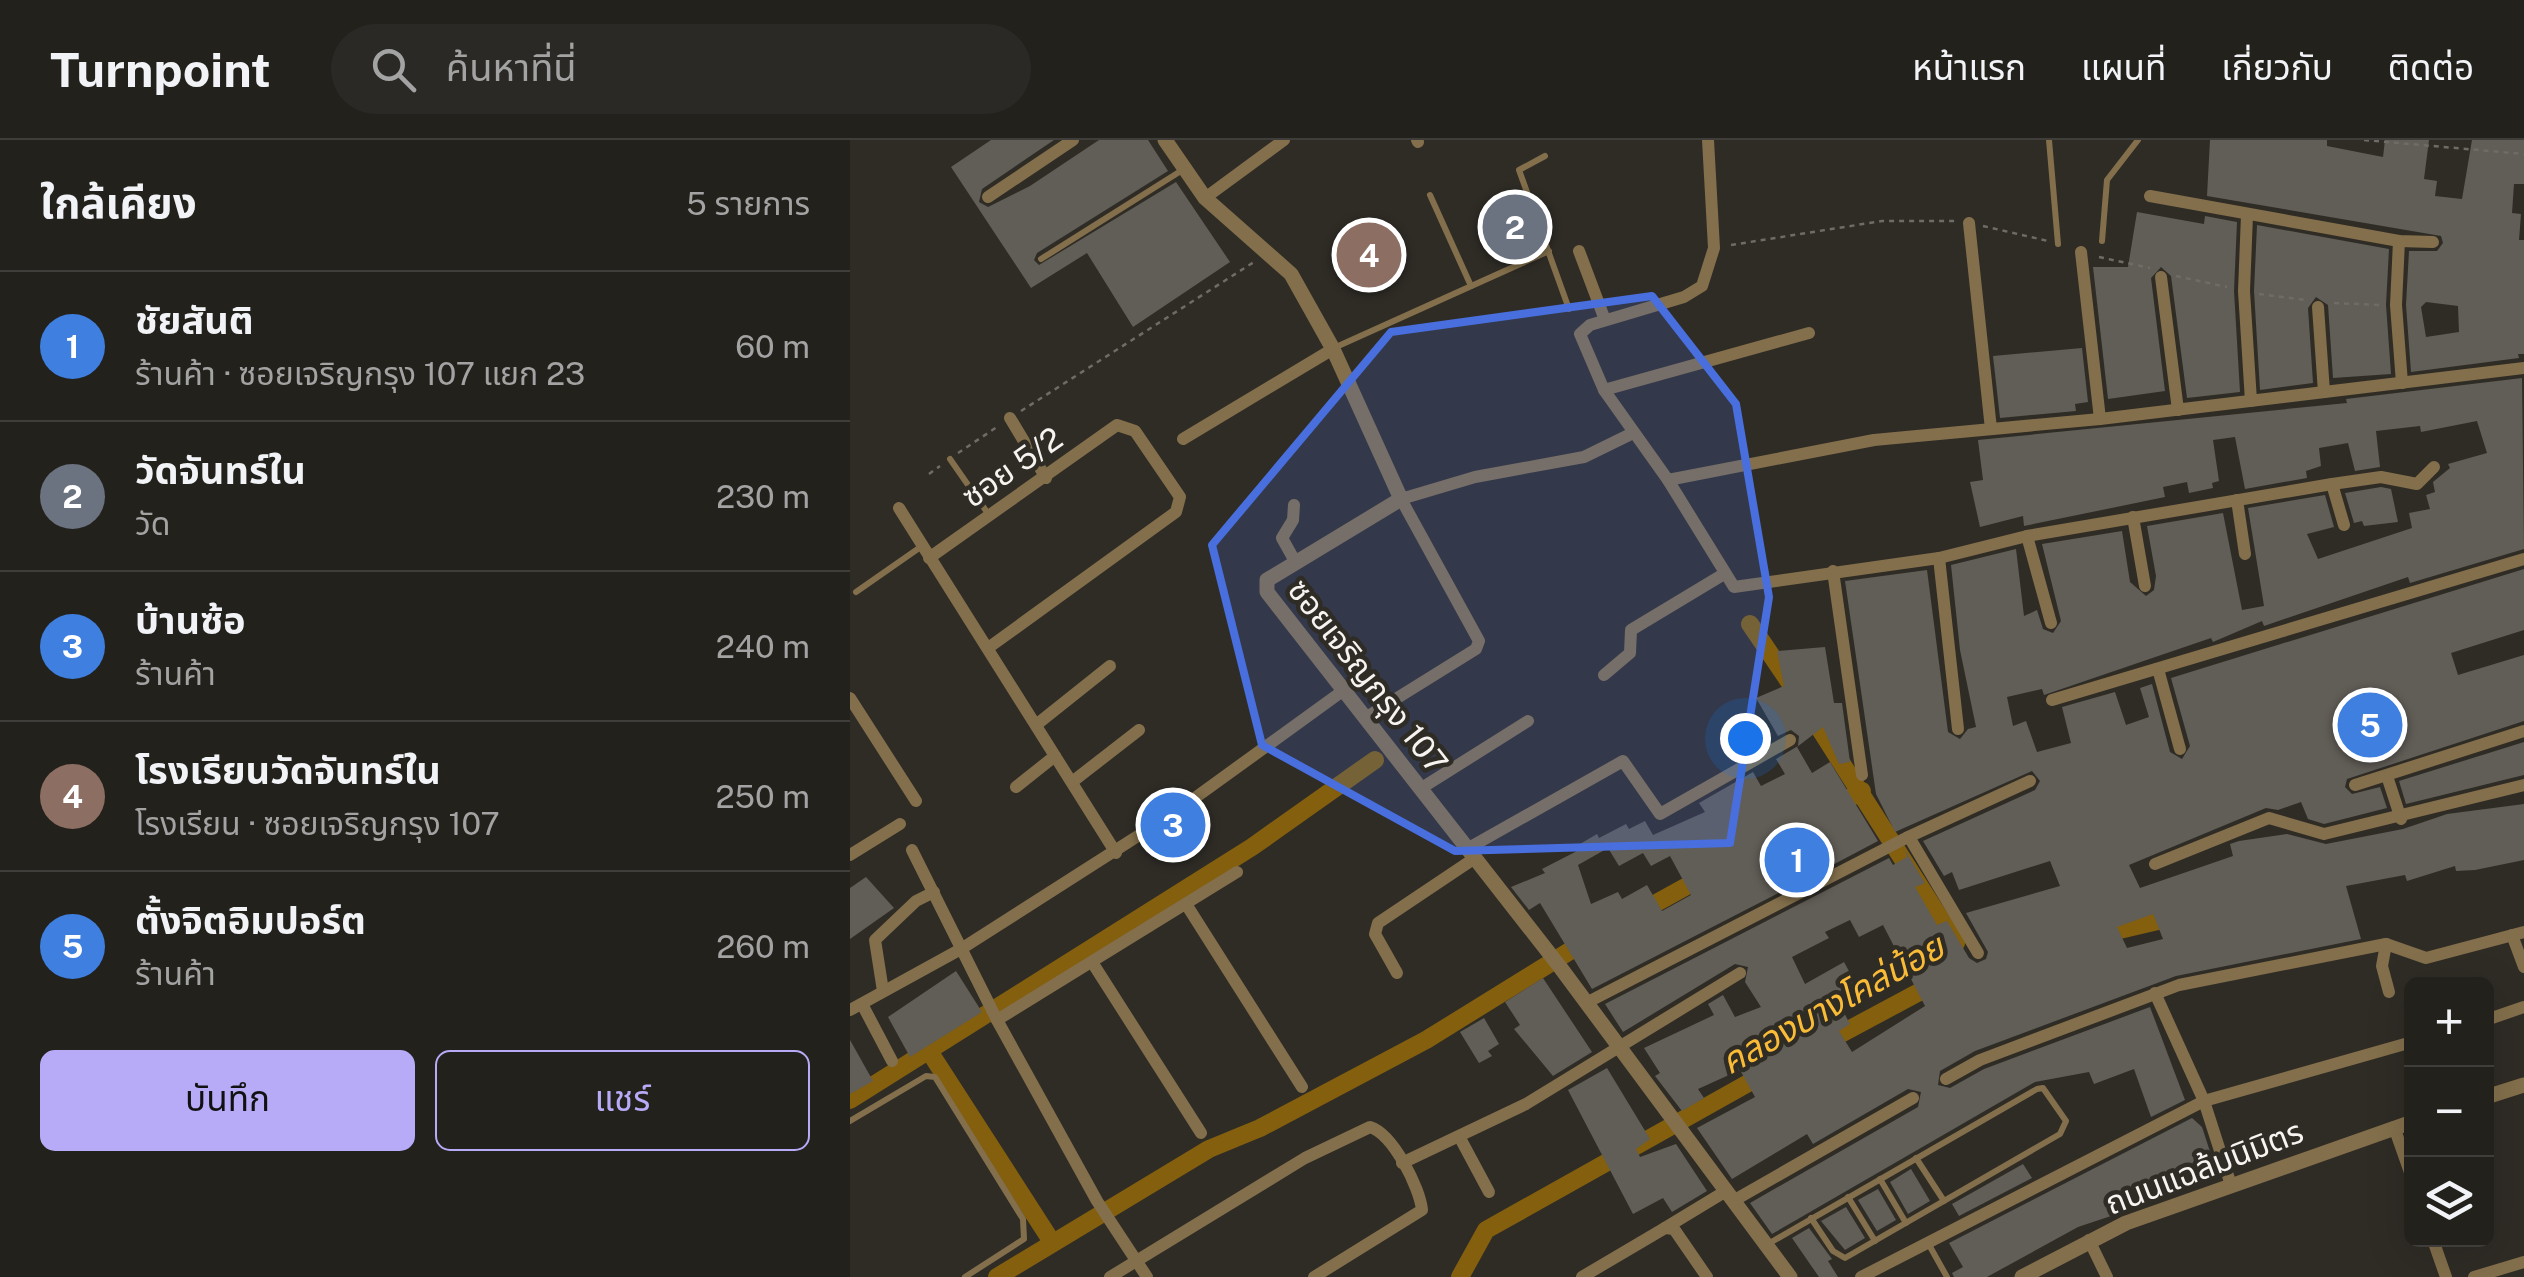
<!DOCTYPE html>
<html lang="th">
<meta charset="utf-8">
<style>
:root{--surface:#23211c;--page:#2b2925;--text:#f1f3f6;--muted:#a3a3a3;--line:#403e3b;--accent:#b7abf8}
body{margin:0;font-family:"Public Sans","Noto Sans Thai",sans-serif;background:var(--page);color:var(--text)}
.controls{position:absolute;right:30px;bottom:30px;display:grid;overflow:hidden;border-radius:15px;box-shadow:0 10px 40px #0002}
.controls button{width:90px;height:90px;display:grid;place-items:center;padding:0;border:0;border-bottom:2px solid var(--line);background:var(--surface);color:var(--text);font:50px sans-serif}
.you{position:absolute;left:895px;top:598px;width:35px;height:35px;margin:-25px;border:8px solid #fff;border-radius:50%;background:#1a73e8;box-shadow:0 0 0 15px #1a73e833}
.badge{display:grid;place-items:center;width:65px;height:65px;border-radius:50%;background:var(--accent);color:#fff;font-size:32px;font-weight:700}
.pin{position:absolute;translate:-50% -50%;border:5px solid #fff;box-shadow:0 2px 10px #0006}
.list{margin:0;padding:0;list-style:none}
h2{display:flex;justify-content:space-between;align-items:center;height:130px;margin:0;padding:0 40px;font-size:42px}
h2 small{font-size:32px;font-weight:400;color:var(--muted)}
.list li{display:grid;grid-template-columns:65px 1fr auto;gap:30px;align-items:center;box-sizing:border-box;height:150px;padding:0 40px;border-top:2px solid var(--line)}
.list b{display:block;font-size:38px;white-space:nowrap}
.list p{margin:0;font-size:32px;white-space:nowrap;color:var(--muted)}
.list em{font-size:32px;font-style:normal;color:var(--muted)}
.actions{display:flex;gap:20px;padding:30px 40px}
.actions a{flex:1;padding:22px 0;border:2px solid var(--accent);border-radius:15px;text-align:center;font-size:35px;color:var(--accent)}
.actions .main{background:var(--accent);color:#111}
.icon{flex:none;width:55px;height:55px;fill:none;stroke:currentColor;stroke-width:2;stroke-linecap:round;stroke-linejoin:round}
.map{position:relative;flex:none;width:1674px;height:1137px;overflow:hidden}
header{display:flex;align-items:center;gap:60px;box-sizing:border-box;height:140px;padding:0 50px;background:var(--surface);border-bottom:2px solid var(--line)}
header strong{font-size:48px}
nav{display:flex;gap:55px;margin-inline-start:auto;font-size:35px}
.search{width:700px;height:90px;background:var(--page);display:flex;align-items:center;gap:25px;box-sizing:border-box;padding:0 35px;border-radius:55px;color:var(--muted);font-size:38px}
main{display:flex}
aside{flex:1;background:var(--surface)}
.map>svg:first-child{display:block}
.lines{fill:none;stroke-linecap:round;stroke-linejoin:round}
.canal{stroke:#835f0e;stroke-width:18}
.building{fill:#615d57;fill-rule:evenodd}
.path{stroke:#6f6c67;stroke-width:2.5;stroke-dasharray:5 5;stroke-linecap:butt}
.service{stroke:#836f4b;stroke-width:6}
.minor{stroke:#836f4b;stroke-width:12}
.tertiary{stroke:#836f4b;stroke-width:15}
.marked{fill:#486fdd;fill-opacity:0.2;stroke:#486fdd;stroke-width:8;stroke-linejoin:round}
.labels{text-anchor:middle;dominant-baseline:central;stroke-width:9;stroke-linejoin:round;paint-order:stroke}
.street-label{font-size:32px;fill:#f6f3f0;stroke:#2f2c26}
.water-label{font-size:35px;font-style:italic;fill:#fabb37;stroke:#2f2c26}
</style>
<header>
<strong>Turnpoint</strong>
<div class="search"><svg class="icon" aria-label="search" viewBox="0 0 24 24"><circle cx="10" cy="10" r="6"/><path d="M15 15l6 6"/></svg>ค้นหาที่นี่</div>
<nav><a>หน้าแรก</a><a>แผนที่</a><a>เกี่ยวกับ</a><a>ติดต่อ</a></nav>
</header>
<main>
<aside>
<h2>ใกล้เคียง<small>5 รายการ</small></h2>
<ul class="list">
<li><span class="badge" style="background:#3f7fe0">1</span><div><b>ชัยสันติ</b><p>ร้านค้า · ซอยเจริญกรุง 107 แยก 23</p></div><em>60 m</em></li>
<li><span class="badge" style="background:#6b7280">2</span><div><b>วัดจันทร์ใน</b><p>วัด</p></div><em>230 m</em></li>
<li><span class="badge" style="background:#3f7fe0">3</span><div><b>บ้านซ้อ</b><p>ร้านค้า</p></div><em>240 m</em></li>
<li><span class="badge" style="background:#8d6e63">4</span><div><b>โรงเรียนวัดจันทร์ใน</b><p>โรงเรียน · ซอยเจริญกรุง 107</p></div><em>250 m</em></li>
<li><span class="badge" style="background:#3f7fe0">5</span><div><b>ตั้งจิตอิมปอร์ต</b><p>ร้านค้า</p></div><em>260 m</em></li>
</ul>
<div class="actions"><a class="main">บันทึก</a><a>แชร์</a></div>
</aside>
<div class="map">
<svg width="1674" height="1137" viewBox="0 0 1674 1137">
<rect width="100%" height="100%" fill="#2f2c26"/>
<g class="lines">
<g class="canal">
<path d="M900,484L942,546"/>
<path d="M959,572L1106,803"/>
<path d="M983,667L1012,651"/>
<path d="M790,772L855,736"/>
<path d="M1248,795L1325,777"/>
<path d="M972,904L1086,843"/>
<path d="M79,911L202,1102"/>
<path d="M0,960L402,707L525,620"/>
<path d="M147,1137L359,1009L410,988L576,900L736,801"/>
<path d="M610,1137L636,1090L918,932"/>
</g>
</g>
<g class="building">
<path d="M141,0H204L132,49L129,62L138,67L180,46L249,0H298L318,31L187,113L184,120L189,125L326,42L380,122L283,187L237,113L181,148L101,27Z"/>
<path d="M1360,0H1477V6L1533,17L1535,0H1579L1574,39L1587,41L1585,56L1612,59L1622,0H1674V44H1664L1662,73L1671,74L1669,100H1674V214H1668L1669,218L1561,232L1556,165L1559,111H1587L1593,103L1591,96L1357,56ZM1576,162L1608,166L1609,192L1576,197L1571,167Z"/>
<path d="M1287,72L1354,84L1355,76L1387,82L1384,151L1390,252L1337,258L1321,136L1311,127L1301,138L1315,251L1258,259L1243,127H1278Z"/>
<path d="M1407,85L1539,109L1536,165L1541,234L1483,238L1478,165L1466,157L1458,168L1463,243L1410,250L1404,151Z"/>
<path d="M1232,208L1238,262L1225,264L1226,271L1150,278L1143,216Z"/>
<path d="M1672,238L1674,409L1560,443L1558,437L1414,486L1412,481L1363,502L1361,498L1194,555L1192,549L1157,557L1163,586L1176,581L1187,612L1221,603L1212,567L1265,552L1276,585L1299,577L1290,548L1302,544L1320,612L1332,619L1340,606L1321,538L1674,429V490L1601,513L1608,535L1674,515V581L1497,639L1495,647L1502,654L1530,647L1537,668L1474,684L1458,679L1451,662L1428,670L1416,668L1279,725L1290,748L1383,716L1380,704L1389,701L1437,694L1476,704L1553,689L1597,674L1674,664V720L1625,730L1606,731L1605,726L1557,741L1555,735L1496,746L1511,799L1326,836L1125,911L1090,931L1088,945L1100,948L1134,929L1300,867L1335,960L1301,977L1284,929L1244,944L1239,932L1185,942L922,1094L900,1063L1068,967L1071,952L1058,949L963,1004L957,994L882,1039L847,988L905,957L890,930L848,949L854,958L832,971L805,936L810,933L794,908L864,875L858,864L873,855L885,877L911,867L895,842L898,827L885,824L773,892L755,864L1039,718L1043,725L1057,717L1055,710L1075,743L1065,747L1087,785L1097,781L1119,818L1127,823L1136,819L1138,812L1116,773L1210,746L1200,721L1109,750L1102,732L1094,736L1073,701L1185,650L1190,641L1182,631L1045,692L1026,654L995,441L1077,430L1098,592L1110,599L1118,589L1126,587L1110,510L1101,425L1166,409L1174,476L1187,470L1193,489L1203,493L1211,481L1192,404L1272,391L1280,442L1296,456L1304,450L1306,436L1297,386L1373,373L1392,470L1414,466L1398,368L1475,355L1484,387L1457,394L1468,419L1562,388L1559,373L1580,369L1576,355L1585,352L1583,342L1600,328L1598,324L1637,313L1627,281L1571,292L1570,286L1526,291L1530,327L1505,331L1498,303L1469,308L1471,326L1456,331L1457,338L1395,349L1385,297L1363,300L1369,341L1362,343L1363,348L1339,353L1337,342L1313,347L1315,357L1174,386L1173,376L1130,387L1120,342L1133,340L1128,300L1497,263L1496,259ZM1303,774L1313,799L1277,808L1267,787ZM1000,780L1009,797L1033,785L1075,866L1002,912L989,891L1000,884L992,869L1013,857L994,822L955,844L942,817L979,798L975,792Z"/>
<path d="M1531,347L1541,349L1548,382L1514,386L1512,381L1504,383L1495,353Z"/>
<path d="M975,507L984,563H992L1000,622L989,624L973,587L947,607L962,633L980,622L1028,701L975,729L969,718L943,729L950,742L742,849L690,763L679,770L661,747L695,733L692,729L727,711L725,707L747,694L749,698L776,684L779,689L795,681L803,695L855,672L849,663L903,632L911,646L935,634L926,619L948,606L949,596L941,590L928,596L906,558L934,546L927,511ZM758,708L769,726L793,713L801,726L820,716L841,755L812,771L797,745L772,759L768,752L741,764L728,725Z"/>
<path d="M1674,602V635L1556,664L1549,641Z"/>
<path d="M16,737L44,768L0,799V748Z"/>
<path d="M106,831L132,872L60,917L38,877Z"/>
<path d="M693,838L742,912L703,936L664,889L670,885L655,862Z"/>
<path d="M634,878L649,904L638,911L642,916L629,923L610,892Z"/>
<path d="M0,900L23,941L0,954Z"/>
<path d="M757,928L800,999L786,1009L790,1017L826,1004L857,1051L822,1072L813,1058L783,1074L718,950Z"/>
<path d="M1342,978L1352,987L1366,1030L1279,1070L1228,1087L1137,1137H1104L1102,1133L1113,1127L1099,1103Z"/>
<path d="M1173,1024L1182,1038L1109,1076L1102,1064Z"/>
<path d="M1061,1029L1080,1061L1058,1074L1040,1042Z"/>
<path d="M1028,1049L1046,1080L1027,1091L1008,1060Z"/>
<path d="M996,1067L1015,1098L995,1110L971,1081Z"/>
<path d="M959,1088L982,1119L978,1121L988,1137H969L942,1098Z"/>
</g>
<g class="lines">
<g class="path">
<path d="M1514,0L1674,14"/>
<path d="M1133,86L1198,101"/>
<path d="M881,105L1032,81H1106"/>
<path d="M1249,117L1300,128"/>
<path d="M1326,136L1377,147"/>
<path d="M1409,154L1456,160"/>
<path d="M1484,163L1531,165"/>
<path d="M171,271L404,122"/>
<path d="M108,313L147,287"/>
<path d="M79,334L90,326"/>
</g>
<g class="service">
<path d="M1199,0L1208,104"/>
<path d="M695,16L669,30L719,169"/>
<path d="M580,55L621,146"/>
<path d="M1252,101L1257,40L1288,0"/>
<path d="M191,119L334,29"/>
<path d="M486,207L699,111"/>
<path d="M100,319L139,375"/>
<path d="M6,452L72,406"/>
<path d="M0,981L76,936L85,937L173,1079L174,1099L115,1137"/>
<path d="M1066,1018L1094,1061"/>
<path d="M1030,1039L1056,1083"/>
<path d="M998,1057L1025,1101"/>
<path d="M1078,1103L1097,1137"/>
<path d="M918,1104L1187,949L1193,948L1216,981L1210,994L995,1118L983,1111L961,1078"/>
</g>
<g class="minor">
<path d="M567,0L568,2"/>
<path d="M858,0L864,108L852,146L834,157L740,185L730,194L754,250L818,340L884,447L1089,418L1177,396L1482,344L1531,337L1567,344L1584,327"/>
<path d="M1300,56L1549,101L1583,102"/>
<path d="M138,57L223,0"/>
<path d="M355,58L434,0"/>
<path d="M1397,75L1394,151L1401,261"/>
<path d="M1119,83L1141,289"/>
<path d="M1549,101L1546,165L1552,243"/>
<path d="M729,111L755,180"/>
<path d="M1231,112L1250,279"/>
<path d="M1311,137L1328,270"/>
<path d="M1468,167L1474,252"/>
<path d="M754,250L959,193"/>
<path d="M160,278L196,338"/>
<path d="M333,299L483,209"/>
<path d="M818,340L1024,300L1250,279L1674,228"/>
<path d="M1482,344L1494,385"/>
<path d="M1387,360L1395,414"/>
<path d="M444,365L443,380L432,398L446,423"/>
<path d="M49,368L266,713"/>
<path d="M1283,377L1295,446"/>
<path d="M1177,396L1201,483"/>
<path d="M79,418L267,285L285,291L330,357L326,372L138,508"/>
<path d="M1089,418L1108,589"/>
<path d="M983,431L1012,635"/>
<path d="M1308,529L1330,609"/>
<path d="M754,535L780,513L781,490L874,434"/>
<path d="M0,558L66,661"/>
<path d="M1202,560L1674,419"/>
<path d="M515,578L626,509L629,501L551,359L625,337L734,317L783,293"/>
<path d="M186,585L260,526"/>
<path d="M1537,636L1551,679"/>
<path d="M222,642L289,590"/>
<path d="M1505,645L1674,591"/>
<path d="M166,647L205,616"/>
<path d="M570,649L678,581"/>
<path d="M342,660L494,550"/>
<path d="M1059,697L1128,813"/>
<path d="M617,709L773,621L810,674L940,600"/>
<path d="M62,710L147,880L247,1061L297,1137"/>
<path d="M0,715L50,684"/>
<path d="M1305,724L1419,678L1474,694L1674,645"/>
<path d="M336,764L452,947"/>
<path d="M1662,795L1674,827"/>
<path d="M1536,804L1532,826L1539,852"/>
<path d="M242,822L351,993"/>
<path d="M547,833L525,794L528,783L625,718"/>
<path d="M33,851L25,800L66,761L84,752"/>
<path d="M1305,853L1354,961L1381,1045"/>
<path d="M736,863L1056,698L1180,641"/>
<path d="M12,864L42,921"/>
<path d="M0,870L111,809L316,678"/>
<path d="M147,880L387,732"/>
<path d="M1636,880L1674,867"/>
<path d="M1096,939L1130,920L1329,845L1536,804L1576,818L1674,792"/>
<path d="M1544,987L1562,1038"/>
<path d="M610,998L639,1052"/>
<path d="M552,1023L676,964L890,833"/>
<path d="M883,1061L1063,958"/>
<path d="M815,1088L876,1051"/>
<path d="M1239,1100L1257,1137"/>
<path d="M1583,1100L1596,1137"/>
<path d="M260,1137L455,1018L520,987C543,994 570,1048 572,1070L464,1137"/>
<path d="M732,1137L815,1088L824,1089L857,1137"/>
<path d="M1011,1137L1354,961L1562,902"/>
<path d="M1624,1137L1674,1122"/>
</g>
<g class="tertiary">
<path d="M315,0L355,58L441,134L483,209L551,359L417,440V452L710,827L940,1137"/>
<path d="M1636,957L1674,945"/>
<path d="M1172,1137L1276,1083L1562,982"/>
</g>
</g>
<path class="marked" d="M802,156L886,264L919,457L880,703L605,711L412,605L362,405L541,192Z"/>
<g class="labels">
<g class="street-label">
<text transform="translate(162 327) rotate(-35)">ซอย 5/2</text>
<text transform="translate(518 536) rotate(52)">ซอยเจริญกรุง 107</text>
<text transform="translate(1354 1027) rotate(-21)">ถนนแฉล้มนิมิตร</text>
</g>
<g class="water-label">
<text transform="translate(982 864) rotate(-29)">คลองบางโคล่น้อย</text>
</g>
</g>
</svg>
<div class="controls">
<button>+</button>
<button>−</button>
<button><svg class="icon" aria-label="layers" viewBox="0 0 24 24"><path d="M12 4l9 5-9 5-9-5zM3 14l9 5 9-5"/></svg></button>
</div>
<div class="you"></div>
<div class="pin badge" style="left:947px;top:720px;background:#3f7fe0">1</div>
<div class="pin badge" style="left:665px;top:87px;background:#6b7280">2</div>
<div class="pin badge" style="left:323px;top:685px;background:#3f7fe0">3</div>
<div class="pin badge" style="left:519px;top:115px;background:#8d6e63">4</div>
<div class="pin badge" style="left:1520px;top:585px;background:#3f7fe0">5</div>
</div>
</main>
